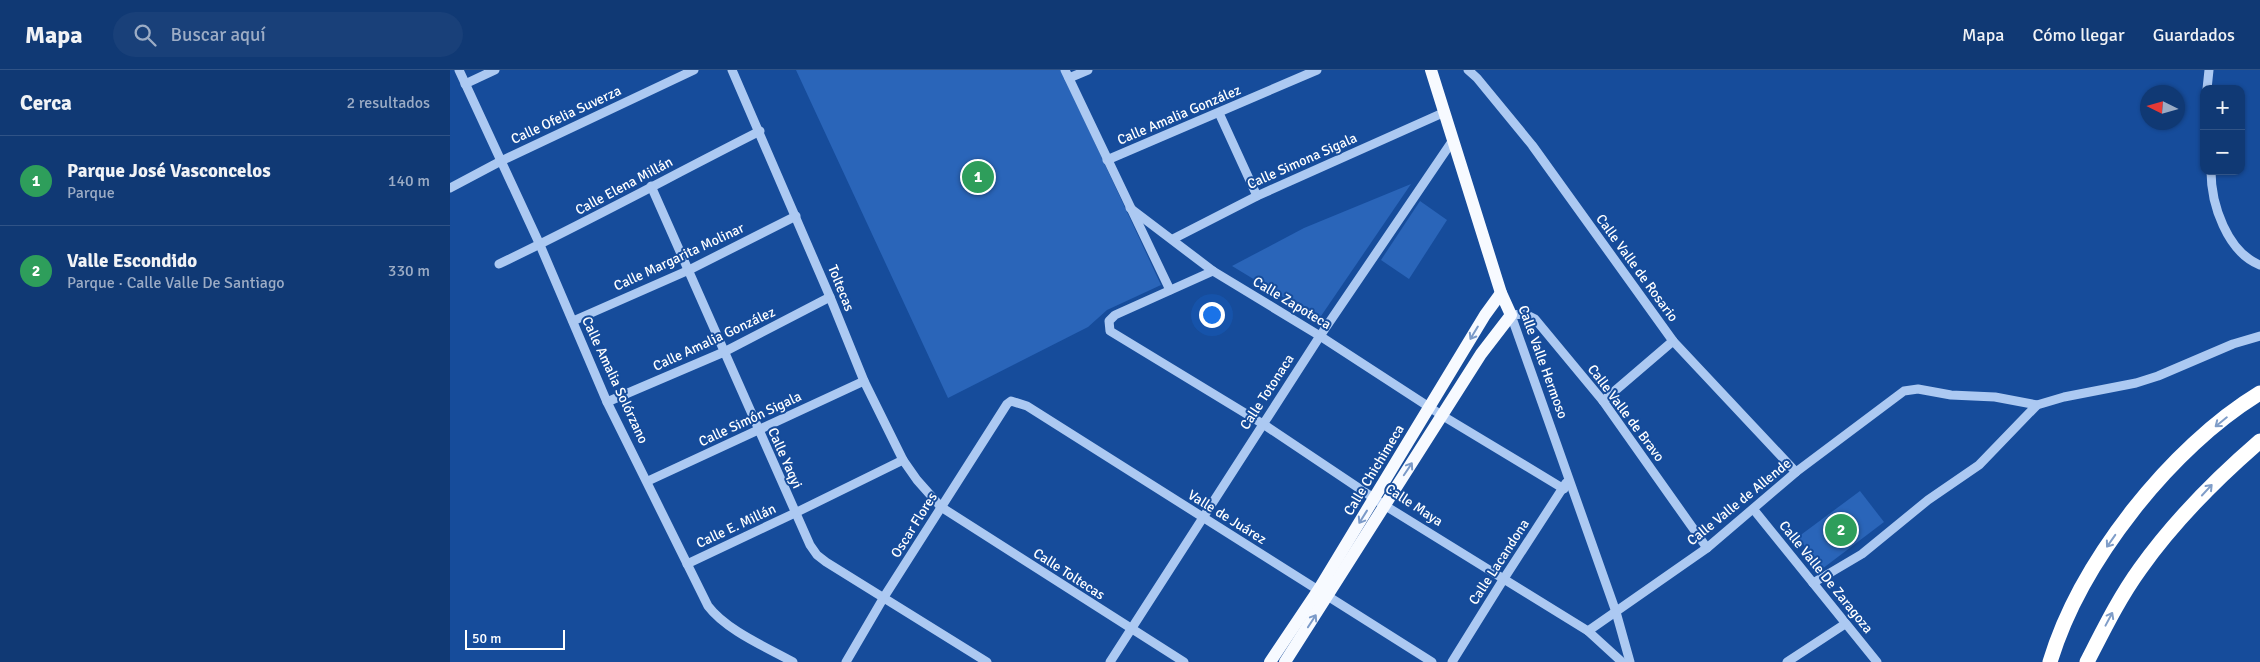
<!DOCTYPE html>
<html lang="es">
<meta charset="utf-8">
<style>
:root{--surface:#103974;--page:#194079;--text:#f1f3f6;--muted:#9cacc5;--line:#305386;--accent:#ea580c}
body{margin:0;font-family:Signika,sans-serif;background:var(--page);color:var(--text)}
.controls{position:absolute;right:15px;top:15px;display:grid;overflow:hidden;border-radius:10px;box-shadow:0 1px 4px #0004}
.controls button{width:45px;height:45px;display:grid;place-items:center;padding:0;border:0;border-bottom:1px solid var(--line);background:var(--surface);color:var(--text);font:25px sans-serif}
.compass{position:absolute;left:1690px;top:15px;width:45px;height:45px;border-radius:50%;background:var(--surface);box-shadow:0 1px 4px #0004;rotate:275deg}
.scale{position:absolute;left:15px;bottom:12px;width:100px;box-sizing:border-box;padding-left:5px;border:2px solid #fff;border-top:0;font-size:14px;line-height:18px;white-space:nowrap;color:#fff;-webkit-text-stroke:4px #164c9b;paint-order:stroke}
.you{position:absolute;left:761px;top:244px;width:18px;height:18px;margin:-12px;border:4px solid #fff;border-radius:50%;background:#1a73e8;box-shadow:0 0 0 8px #1a73e833}
.badge{display:grid;place-items:center;width:32px;height:32px;border-radius:50%;background:var(--accent);color:#fff;font-size:16px;font-weight:700}
.pin{position:absolute;translate:-50% -50%;border:2px solid #fff;box-shadow:0 1px 5px #0006}
.list{margin:0;padding:0;list-style:none}
h2{display:flex;justify-content:space-between;align-items:center;height:65px;margin:0;padding:0 20px;font-size:21px}
h2 small{font-size:16px;font-weight:400;color:var(--muted)}
.list li{display:grid;grid-template-columns:32px 1fr auto;gap:15px;align-items:center;box-sizing:border-box;height:90px;padding:0 20px;border-top:1px solid var(--line)}
.list b{display:block;font-size:19px;white-space:nowrap}
.list p{margin:0;font-size:16px;white-space:nowrap;color:var(--muted)}
.list em{font-size:16px;font-style:normal;color:var(--muted)}
.icon{flex:none;width:28px;height:28px;fill:none;stroke:currentColor;stroke-width:2;stroke-linecap:round;stroke-linejoin:round}
.map{position:relative;flex:none;width:1810px;height:592px;overflow:hidden}
header{display:flex;align-items:center;gap:30px;box-sizing:border-box;height:70px;padding:0 25px;background:var(--surface);border-bottom:1px solid var(--line)}
header strong{font-size:24px}
nav{display:flex;gap:28px;margin-inline-start:auto;font-size:18px}
.search{width:350px;height:45px;background:var(--page);display:flex;align-items:center;gap:12px;box-sizing:border-box;padding:0 18px;border-radius:28px;color:var(--muted);font-size:19px}
main{display:flex}
aside{flex:1;background:var(--surface)}
.map>svg:first-child{display:block}
.green{fill:#2a65b9}
.lines{fill:none;stroke-linecap:round;stroke-linejoin:round}
.minor{stroke:#acc9f2;stroke-width:9}
.major{stroke:#f7faff;stroke-width:12}
.highway{stroke:#fff;stroke-width:15}
.oneway{stroke:#7b9ac8}
.oneway2{stroke:#7f9dc8}
.labels{text-anchor:middle;dominant-baseline:central;stroke-width:4;stroke-linejoin:round;paint-order:stroke}
.street-label{font-size:14px;fill:#fff;stroke:#164c9b}
</style>
<header>
<strong>Mapa</strong>
<div class="search"><svg class="icon" aria-label="search" viewBox="0 0 24 24"><circle cx="10" cy="10" r="6"/><path d="M15 15l6 6"/></svg>Buscar aquí</div>
<nav><a>Mapa</a><a>Cómo llegar</a><a>Guardados</a></nav>
</header>
<main>
<aside>
<h2>Cerca<small>2 resultados</small></h2>
<ul class="list">
<li><span class="badge" style="background:#2e9e5b">1</span><div><b>Parque José Vasconcelos</b><p>Parque</p></div><em>140 m</em></li>
<li><span class="badge" style="background:#2e9e5b">2</span><div><b>Valle Escondido</b><p>Parque · Calle Valle De Santiago</p></div><em>330 m</em></li>
</ul>
</aside>
<div class="map">
<svg width="1810" height="592" viewBox="0 0 1810 592">
<rect width="100%" height="100%" fill="#164c9b"/>
<g class="green">
<path d="M346,0H611L711,215L657,240L638,257L498,328Z"/>
<path d="M961,114L869,249L782,196L854,158Z"/>
<path d="M970,131L997,150L959,209L931,190Z"/>
<path d="M1410,421L1434,452L1372,499L1348,467Z"/>
</g>
<g class="lines">
<g class="minor">
<path d="M9,0L90,175L157,332L258,536C276,560 316,577 343,592"/>
<path d="M282,0L380,227L414,311L453,390L467,410L491,437L734,592"/>
<path d="M615,0L720,220"/>
<path d="M1018,0L1027,8L1082,75L1223,271L1346,402"/>
<path d="M619,8L638,0"/>
<path d="M15,14L45,0"/>
<path d="M1757,19L1759,0"/>
<path d="M769,43L807,126"/>
<path d="M657,90L867,0"/>
<path d="M1761,101C1761,134 1777,182 1810,195"/>
<path d="M201,116L360,475L367,485L376,492L537,592"/>
<path d="M0,118L51,91L244,0"/>
<path d="M680,138L763,201L870,266L993,346L1114,419"/>
<path d="M723,169L807,126L995,42"/>
<path d="M49,194C137,152 223,105 310,61"/>
<path d="M763,201L665,245L659,251L660,261L813,354L934,435L1138,561L1172,592"/>
<path d="M123,251L239,200L346,146"/>
<path d="M1153,331L1223,271"/>
<path d="M157,332L274,282L380,227"/>
<path d="M198,411L414,311"/>
<path d="M1304,440L1427,592"/>
<path d="M237,494L345,443L453,390"/>
<path d="M1363,513L1412,484L1478,430L1529,395L1587,335L1614,327L1686,313L1708,306L1783,274L1810,266"/>
<path d="M1138,561L1257,478L1346,402L1454,321L1468,319L1501,325L1545,327L1587,335"/>
<path d="M396,592L434,527L557,334L561,331L577,336C711,422 847,506 982,592"/>
<path d="M660,592L870,266L1003,70"/>
<path d="M1002,592L1053,510L1116,413"/>
<path d="M1180,592L1166,542L1061,245L1075,244L1085,249L1153,331L1257,478"/>
<path d="M1337,592L1395,554"/>
</g>
<g class="major">
<path d="M820,592L869,519L1035,245L1051,223"/>
<path d="M835,592L1031,284L1061,245L1051,223L981,0"/>
</g>
<g class="highway">
<path d="M1600,592C1630,492 1721,377 1810,323"/>
<path d="M1637,592C1653,561 1669,528 1690,499C1724,451 1766,409 1810,371"/>
</g>
</g>
<defs><path id="oneway-shaft" d="M-6 0H5M1.5-3L5.5 0L1.5 3" fill="none" stroke-width="1.6" stroke-linecap="round" stroke-linejoin="round" transform="scale(1.25)"/></defs>
<g class="oneway">
<use href="#oneway-shaft" transform="translate(1024 263) rotate(121)"/>
<use href="#oneway-shaft" transform="translate(958 399) rotate(-56)"/>
<use href="#oneway-shaft" transform="translate(913 447) rotate(122)"/>
<use href="#oneway-shaft" transform="translate(862 551) rotate(-57)"/>
</g>
<g class="oneway2">
<use href="#oneway-shaft" transform="translate(1771 352) rotate(141)"/>
<use href="#oneway-shaft" transform="translate(1757 420) rotate(-47)"/>
<use href="#oneway-shaft" transform="translate(1661 471) rotate(125)"/>
<use href="#oneway-shaft" transform="translate(1659 549) rotate(-62)"/>
</g>
<g class="labels">
<g class="street-label">
<text transform="translate(116 45) rotate(-25)">Calle Ofelia Suverza</text>
<text transform="translate(729 45) rotate(-23)">Calle Amalia González</text>
<text transform="translate(852 91) rotate(-24)">Calle Simona Sigala</text>
<text transform="translate(174 116) rotate(-28)">Calle Elena Millán</text>
<text transform="translate(229 187) rotate(-25)">Calle Margarita Molinar</text>
<text transform="translate(1187 198) rotate(54)">Calle Valle de Rosario</text>
<text transform="translate(391 218) rotate(68)">Toltecas</text>
<text transform="translate(842 233) rotate(31)">Calle Zapoteca</text>
<text transform="translate(264 269) rotate(-25)">Calle Amalia González</text>
<text transform="translate(1093 292) rotate(70)">Calle Valle Hermoso</text>
<text transform="translate(165 310) rotate(65)">Calle Amalia Solórzano</text>
<text transform="translate(817 322) rotate(-57)">Calle Totonaca</text>
<text transform="translate(1176 343) rotate(53)">Calle Valle de Bravo</text>
<text transform="translate(300 349) rotate(-25)">Calle Simón Sigala</text>
<text transform="translate(335 388) rotate(66)">Calle Yaqyi</text>
<text transform="translate(924 400) rotate(-59)">Calle Chichimeca</text>
<text transform="translate(1289 432) rotate(-39)">Calle Valle de Allende</text>
<text transform="translate(964 435) rotate(33)">Calle Maya</text>
<text transform="translate(777 447) rotate(32)">Valle de Juárez</text>
<text transform="translate(464 455) rotate(-58)">Oscar Flores</text>
<text transform="translate(286 456) rotate(-25)">Calle E. Millán</text>
<text transform="translate(1049 492) rotate(-57)">Calle Lacandona</text>
<text transform="translate(619 504) rotate(33)">Calle Toltecas</text>
<text transform="translate(1376 507) rotate(51)">Calle Valle De Zaragoza</text>
</g>
</g>
</svg>
<div class="controls">
<button>+</button>
<button>−</button>
</div>
<svg class="compass" viewBox="-18 -18 36 36"><path d="M0-13l5 13h-10z" fill="#e53935"/><path d="M0 13l5-13h-10z" fill="#9cacc5"/></svg>
<div class="scale">50 m</div>
<div class="you"></div>
<div class="pin badge" style="left:528px;top:107px;background:#2e9e5b">1</div>
<div class="pin badge" style="left:1391px;top:460px;background:#2e9e5b">2</div>
</div>
</main>
